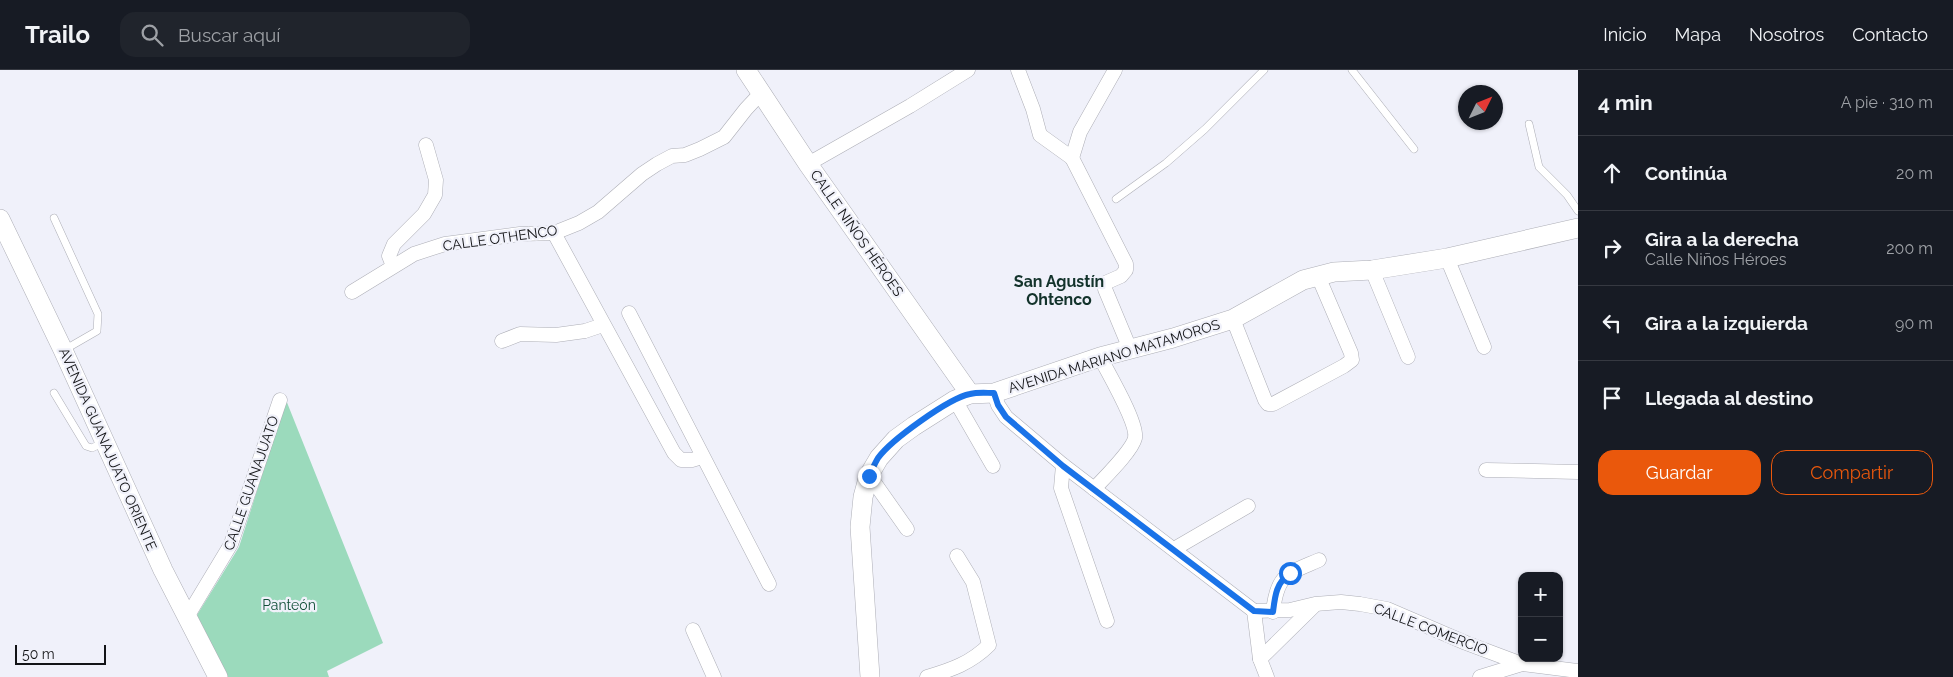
<!DOCTYPE html>
<html lang="es">
<meta charset="utf-8">
<style>
:root{--surface:#171b24;--page:#20242c;--text:#f1f3f6;--muted:#9ea1a6;--line:#363941;--accent:#ea580c}
body{margin:0;font-family:Raleway,sans-serif;background:var(--page);color:var(--text)}
.controls{position:absolute;right:15px;bottom:15px;display:grid;overflow:hidden;border-radius:10px;box-shadow:0 1px 4px #0004}
.controls button{width:45px;height:45px;display:grid;place-items:center;padding:0;border:0;border-bottom:1px solid var(--line);background:var(--surface);color:var(--text);font:25px sans-serif}
.compass{position:absolute;left:1458px;top:15px;width:45px;height:45px;border-radius:50%;background:var(--surface);box-shadow:0 1px 4px #0004;rotate:47deg}
.scale{position:absolute;left:15px;bottom:12px;width:91px;box-sizing:border-box;padding-left:5px;border:2px solid #131417;border-top:0;font-size:14px;line-height:18px;white-space:nowrap;color:#131417;-webkit-text-stroke:4px #f0f1fa;paint-order:stroke}
.stop{position:absolute;width:15px;height:15px;margin:-11px;border:4px solid #1a73e8;border-radius:50%;background:#fff}
.stop.end{background:#1a73e8;border-color:#fff;box-shadow:0 1px 5px #0008}
.list{margin:0;padding:0;list-style:none}
h2{display:flex;justify-content:space-between;align-items:center;height:65px;margin:0;padding:0 20px;font-size:21px}
h2 small{font-size:16px;font-weight:400;color:var(--muted)}
.list li{display:grid;grid-template-columns:32px 1fr auto;gap:15px;align-items:center;box-sizing:border-box;height:75px;padding:0 20px;border-top:1px solid var(--line)}
.list b{display:block;font-size:19px;white-space:nowrap}
.list p{margin:0;font-size:16px;white-space:nowrap;color:var(--muted)}
.list em{font-size:16px;font-style:normal;color:var(--muted)}
.actions{display:flex;gap:10px;padding:15px 20px}
.actions a{flex:1;padding:11px 0;border:1px solid var(--accent);border-radius:15px;text-align:center;font-size:18px;color:var(--accent)}
.actions .main{background:var(--accent);color:#fff}
.icon{flex:none;width:28px;height:28px;fill:none;stroke:currentColor;stroke-width:2;stroke-linecap:round;stroke-linejoin:round}
.map{position:relative;flex:none;width:1578px;height:607px;overflow:hidden}
header{display:flex;align-items:center;gap:30px;box-sizing:border-box;height:70px;padding:0 25px;background:var(--surface);border-bottom:1px solid var(--line)}
header strong{font-size:24px}
nav{display:flex;gap:28px;margin-inline-start:auto;font-size:18px}
.search{width:350px;height:45px;background:var(--page);display:flex;align-items:center;gap:12px;box-sizing:border-box;padding:0 18px;border-radius:15px;color:var(--muted);font-size:19px}
main{display:flex}
aside{flex:1;background:var(--surface)}
.map>svg:first-child{display:block}
.green{fill:#9bdabc}
.lines{fill:none;stroke-linecap:round;stroke-linejoin:round}
.lane-casing{stroke:#adaeb6;stroke-width:8}
.street-casing{stroke:#adaeb6;stroke-width:15}
.secondary-casing{stroke:#adaeb6;stroke-width:20}
.lane{stroke:#fff;stroke-width:7}
.street{stroke:#fff;stroke-width:14}
.secondary{stroke:#fff;stroke-width:19}
.route{stroke:#1a73e8;stroke-width:6}
.labels{text-anchor:middle;dominant-baseline:central;stroke-width:4.5;stroke-linejoin:round;paint-order:stroke}
.street-label{font-size:14px;fill:#131417;stroke:#f0f1fa}
.park-label{font-size:14px;fill:#114f38;stroke:#f0f1fa}
.quarter-label{font-size:16px;font-weight:bold;fill:#13332b;stroke:#f0f1fa}
</style>
<header>
<strong>Trailo</strong>
<div class="search"><svg class="icon" aria-label="search" viewBox="0 0 24 24"><circle cx="10" cy="10" r="6"/><path d="M15 15l6 6"/></svg>Buscar aquí</div>
<nav><a>Inicio</a><a>Mapa</a><a>Nosotros</a><a>Contacto</a></nav>
</header>
<main>
<div class="map">
<svg width="1578" height="607" viewBox="0 0 1578 607">
<rect width="100%" height="100%" fill="#f0f1fa"/>
<path class="green" d="M286,330L383,573L327,601L329,607H225L197,545L239,477Z"/>
<g class="lines">
<g class="lane-casing">
<g id="lane">
<path d="M1352,0L1414,79"/>
<path d="M1529,54L1539,97L1567,125L1578,141"/>
<path d="M1116,129L1166,93L1205,59L1264,0"/>
<path d="M54,148L98,244L97,261L64,280"/>
<path d="M54,323L86,376L92,378L104,372"/>
</g>
</g>
<g class="street-casing">
<g id="street">
<path d="M1018,0L1033,39L1040,65L1072,88L1080,62L1115,0"/>
<path d="M1072,88L1126,194V200L1121,206L1105,213V219L1130,279"/>
<path d="M808,94L910,36L968,0"/>
<path d="M554,163L674,383L681,390H692L702,387"/>
<path d="M1447,188L1484,277"/>
<path d="M393,196L389,186L394,174L424,144L435,125L436,110L426,75"/>
<path d="M1372,200L1408,287"/>
<path d="M352,222L414,184L445,174L520,164L554,163L579,153L598,142L642,104L657,94L672,86L685,85L700,79L724,67L746,39L762,22"/>
<path d="M629,243L769,514"/>
<path d="M1233,249L1265,330L1268,334H1273L1344,296L1352,290L1351,283L1318,206"/>
<path d="M502,271L520,264L556,265L585,261L603,255"/>
<path d="M994,323L998,335L1006,347L1063,395L1254,541"/>
<path d="M955,330L993,396"/>
<path d="M1063,395L1061,418L1107,551"/>
<path d="M1486,400L1578,402"/>
<path d="M869,405L907,459"/>
<path d="M1094,419C1104,408 1132,381 1135,368C1138,353 1108,303 1100,287"/>
<path d="M1174,479L1248,436"/>
<path d="M1254,541L1290,540L1315,534L1341,532L1360,534L1387,539L1466,573L1522,594L1578,601"/>
<path d="M1254,541L1260,589L1267,607"/>
<path d="M1273,542C1277,504 1287,504 1319,490"/>
<path d="M187,547L231,474L280,330"/>
<path d="M693,560L714,607"/>
<path d="M1260,589L1315,535"/>
<path d="M927,607C951,600 971,593 989,575L973,512L957,486"/>
<path d="M1480,607L1522,594"/>
</g>
</g>
<g class="secondary-casing">
<g id="secondary">
<path d="M746,0L808,94L970,324"/>
<path d="M0,149L63,280L163,500L218,607"/>
<path d="M870,607L860,457L863,427L869,405L879,388L896,369L914,356L955,330L970,324L994,323L1100,287L1173,268L1233,249L1303,210L1334,202L1372,200L1447,188L1578,158"/>
</g>
</g>
<use href="#lane" class="lane"/>
<use href="#street" class="street"/>
<use href="#secondary" class="secondary"/>
</g>
<g class="lines">
<path class="route" d="M869,406C872,400 875,393 878,388C891,370 949,328 970,324C978,322 986,323 994,323L998,335L1006,347L1063,396L1254,541L1273,542C1275,526 1276,513 1290,503"/>
</g>
<g class="labels">
<g class="street-label">
<text transform="translate(857 163) rotate(55)">CALLE NIÑOS HÉROES</text>
<text transform="translate(500 168) rotate(-8)">CALLE OTHENCO</text>
<text transform="translate(1114 286) rotate(-17)">AVENIDA MARIANO MATAMOROS</text>
<text transform="translate(108 379) rotate(66)">AVENIDA GUANAJUATO ORIENTE</text>
<text transform="translate(251 413) rotate(-71)">CALLE GUANAJUATO</text>
<text transform="translate(1431 559) rotate(21)">CALLE COMERCIO</text>
</g>
<g class="park-label">
<text x="289" y="535">Panteón</text>
</g>
<g class="quarter-label">
<text x="1059" y="211">San Agustín<tspan x="1059" dy="18">Ohtenco</tspan></text>
</g>
</g>
</svg>
<div class="controls">
<button>+</button>
<button>−</button>
</div>
<svg class="compass" viewBox="-18 -18 36 36"><path d="M0-13l5 13h-10z" fill="#e53935"/><path d="M0 13l5-13h-10z" fill="#9ea1a6"/></svg>
<div class="scale">50 m</div>
<div class="stop" style="left:1290px;top:503px"></div>
<div class="stop end" style="left:869px;top:406px"></div>
</div>
<aside>
<h2>4 min<small>A pie · 310 m</small></h2>
<ul class="list">
<li><svg class="icon" aria-label="ahead" viewBox="0 0 24 24"><path d="M12 20V5M6 11l6-6 6 6"/></svg><div><b>Continúa</b></div><em>20 m</em></li>
<li><svg class="icon" aria-label="right" viewBox="0 0 24 24"><path d="M7 20v-9h11M14 6l5 5-5 5"/></svg><div><b>Gira a la derecha</b><p>Calle Niños Héroes</p></div><em>200 m</em></li>
<li><svg class="icon" aria-label="left" viewBox="0 0 24 24"><path d="M17 20v-9H6M10 6l-5 5 5 5"/></svg><div><b>Gira a la izquierda</b></div><em>90 m</em></li>
<li><svg class="icon" aria-label="arrive" viewBox="0 0 24 24"><path d="M6 21V4h12l-3 4 3 4H6"/></svg><div><b>Llegada al destino</b></div></li>
</ul>
<div class="actions"><a class="main">Guardar</a><a>Compartir</a></div>
</aside>
</main>
